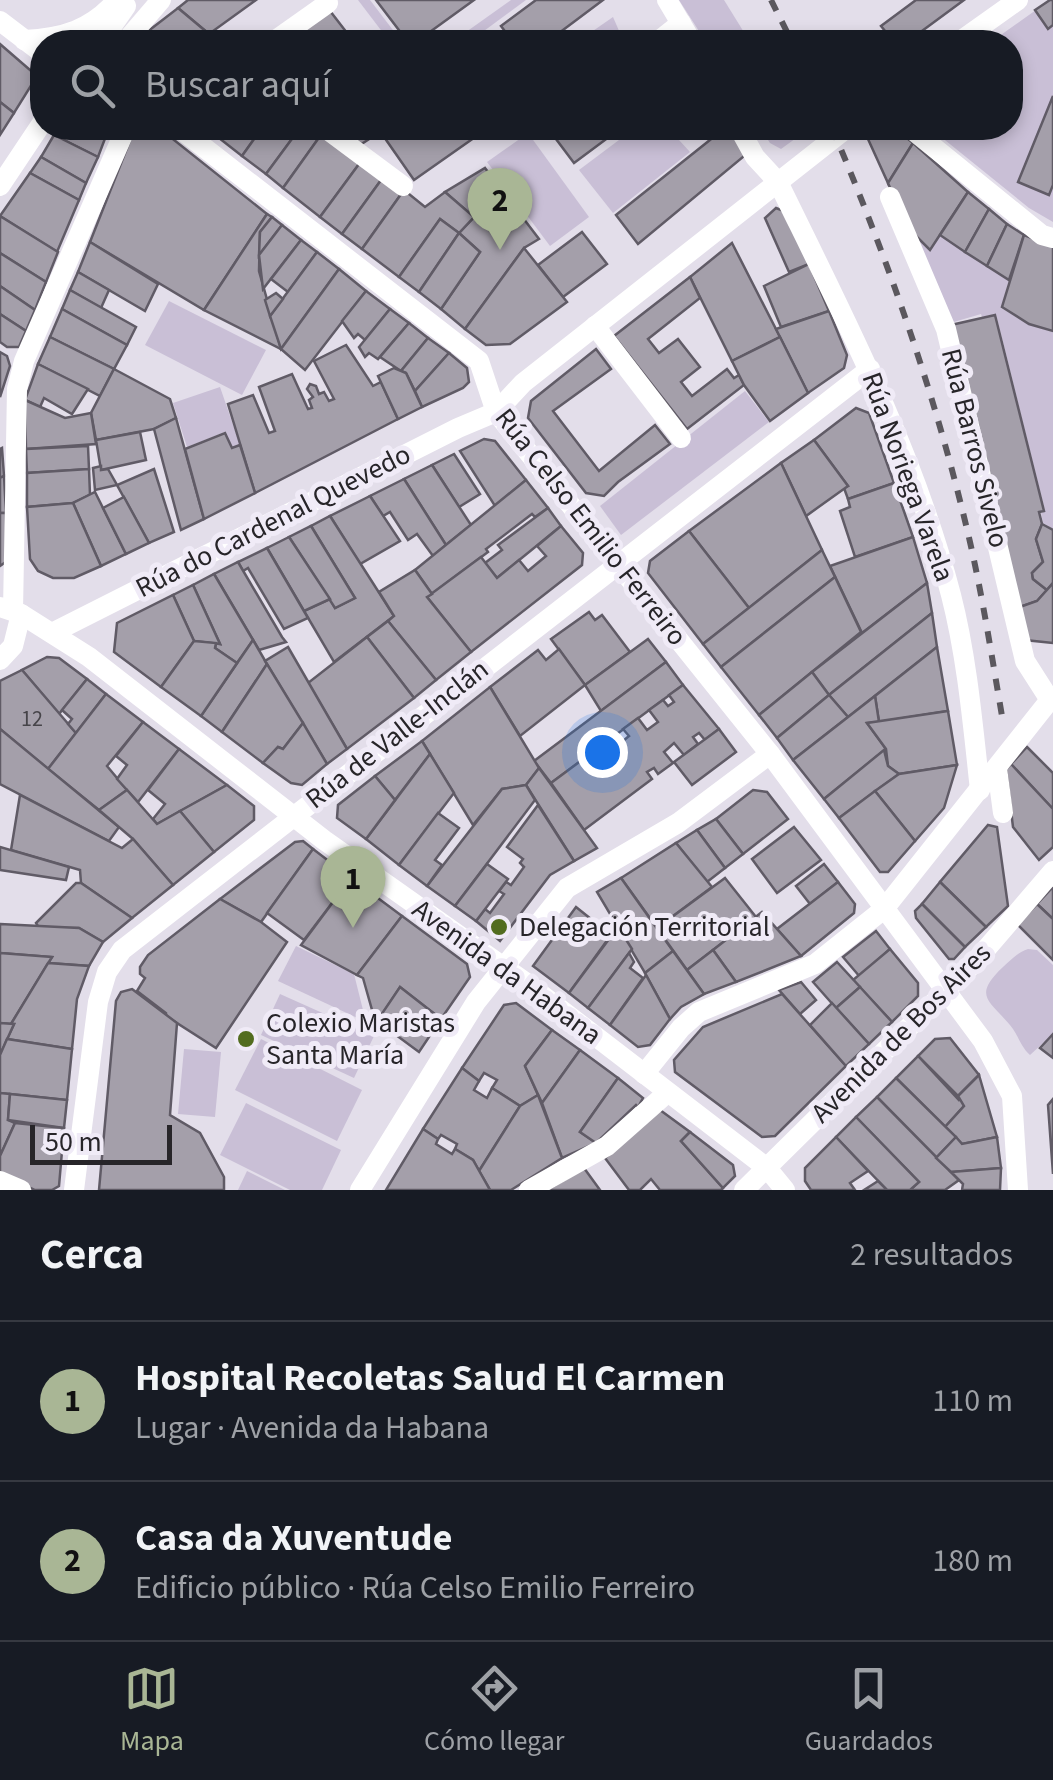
<!DOCTYPE html>
<html lang="es">
<meta charset="utf-8">
<style>
:root{--surface:#171b24;--page:#242831;--text:#f1f3f6;--muted:#9ea1a6;--line:#363941;--accent:#a9b695}
body{margin:0;font-family:"Source Sans 3",sans-serif;background:var(--page);color:var(--text)}
.scale{position:absolute;left:30px;bottom:25px;width:142px;box-sizing:border-box;padding-left:10px;border:5px solid #272529;border-top:0;font-size:28px;line-height:35px;white-space:nowrap;color:#272529;-webkit-text-stroke:8px #f0ebf7;paint-order:stroke}
.you{position:absolute;left:602px;top:752px;width:35px;height:35px;margin:-25px;border:8px solid #fff;border-radius:50%;background:#1a73e8;box-shadow:0 0 0 15px #1a73e833}
.badge{display:grid;place-items:center;width:65px;height:65px;border-radius:50%;background:var(--accent);color:#111;font-size:32px;font-weight:700}
.pin{position:absolute;translate:-50% -82px;filter:drop-shadow(0 2px 5px #0008)}
.pin::after{content:'';position:absolute;top:52px;width:35px;height:30px;background:inherit;clip-path:polygon(0 0,100% 0,50% 100%)}
.list{margin:0;padding:0;list-style:none}
h2{display:flex;justify-content:space-between;align-items:center;height:130px;margin:0;padding:0 40px;font-size:42px}
h2 small{font-size:32px;font-weight:400;color:var(--muted)}
.list li{display:grid;grid-template-columns:65px 1fr auto;gap:30px;align-items:center;box-sizing:border-box;height:160px;padding:0 40px;border-top:2px solid var(--line)}
.list b{display:block;font-size:38px;white-space:nowrap}
.list p{margin:0;font-size:32px;white-space:nowrap;color:var(--muted)}
.list em{font-size:32px;font-style:normal;color:var(--muted)}
.icon{flex:none;width:55px;height:55px;fill:none;stroke:currentColor;stroke-width:2;stroke-linecap:round;stroke-linejoin:round}
.map{position:relative;flex:none;width:1053px;height:1190px;overflow:hidden}
.search{position:absolute;background:var(--surface);box-shadow:0 5px 15px #0003;left:30px;right:30px;top:30px;height:110px;display:flex;align-items:center;gap:25px;box-sizing:border-box;padding:0 35px;border-radius:40px;color:var(--muted);font-size:38px}
.sheet{height:450px;background:var(--surface)}
nav{display:flex;justify-content:space-around;align-items:center;box-sizing:border-box;height:140px;border-top:2px solid var(--line);background:var(--surface);font-size:28px;color:var(--muted)}
nav a{display:grid;justify-items:center;gap:5px}
nav .on{color:var(--accent)}
.map>svg:first-child{display:block}
.green{fill:#c9bfd6}
.building{fill:#a49faa;stroke:#605b66;stroke-width:2.5}
.lines{fill:none;stroke-linecap:round;stroke-linejoin:round}
.minor{stroke:#fff;stroke-width:20}
.rail{stroke:#5b585e;stroke-width:6;stroke-dasharray:12 12;stroke-linecap:butt}
.poi-dot{fill:#526c1f;stroke:#f0ebf7;stroke-width:4}
.labels{text-anchor:middle;dominant-baseline:central;stroke-width:10;stroke-linejoin:round;paint-order:stroke}
.number-label{font-size:22px;fill:#464449}
.street-label{font-size:28px;fill:#272529;stroke:#f0ebf7}
.poi-label{font-size:28px;fill:#272529;stroke:#f0ebf7;text-anchor:start}
</style>
<div class="map">
<svg width="1053" height="1190" viewBox="0 0 1053 1190">
<rect width="100%" height="100%" fill="#e3deea"/>
<g class="green">
<path d="M358,0H370L402,42H390Z"/>
<path d="M511,0H526L469,42H452Z"/>
<path d="M679,0H724L750,42H706Z"/>
<path d="M1050,0H1053V222L1029,208L930,128H1010V42H991Z"/>
<path d="M613,17L623,40L620,42H577Z"/>
<path d="M635,128H668L690,152L613,213L579,170Z"/>
<path d="M760,128H810L781,149L770,143Z"/>
<path d="M528,133L589,217L550,246L487,162Z"/>
<path d="M907,228L929,250L940,235L1009,280L1001,308L1029,324L1053,332V529L1043,523L1041,513L1045,511L996,314L982,317L981,314L947,324Z"/>
<path d="M169,301L266,350L242,395L145,345Z"/>
<path d="M220,387L240,445L232,447L225,432L187,447L173,403Z"/>
<path d="M745,391L769,422L621,535L600,506Z"/>
<path d="M296,946L354,974L366,1022L278,981Z"/>
<path d="M1028,949L1037,950L1053,965V1034L1030,1055C1022,1048 1019,1038 1013,1029C992,1001 970,998 1003,967C1011,960 1018,952 1028,949Z"/>
<path d="M280,994L374,1036L354,1078L261,1035Z"/>
<path d="M261,1039L362,1090L337,1141L235,1090Z"/>
<path d="M184,1049L221,1052L215,1117L178,1114Z"/>
<path d="M246,1103L341,1150L322,1190H290L220,1155Z"/>
<path d="M247,1171L285,1190H238Z"/>
</g>
<g class="building">
<path d="M188,0H256L209,34L178,8Z"/>
<path d="M376,0H474L416,42H408Z"/>
<path d="M536,0H603L547,42H513L501,26Z"/>
<path d="M916,0H964L907,42H894L881,26Z"/>
<path d="M1050,0H1053V25L1048,29L1035,10Z"/>
<path d="M327,7L354,42H278Z"/>
<path d="M178,8L209,34L202,42H146L147,32Z"/>
<path d="M0,44L37,76L14,113L0,102Z"/>
<path d="M1053,96V185L1049,195L1018,182Z"/>
<path d="M0,102L14,113L0,135Z"/>
<path d="M59,128H109L98,157L54,135Z"/>
<path d="M135,128H159L267,214L204,310L90,242Z"/>
<path d="M205,128H226L219,138Z"/>
<path d="M226,128H262L242,156L219,138Z"/>
<path d="M262,128H300L266,174L242,156Z"/>
<path d="M300,128H317L323,132L283,188L266,174Z"/>
<path d="M331,128H386L357,147Z"/>
<path d="M391,128H488L414,180L382,134Z"/>
<path d="M572,128H621L574,163L556,139Z"/>
<path d="M725,128L749,152L638,244L616,215Z"/>
<path d="M863,128H895L913,143L888,183Z"/>
<path d="M323,132L362,160L320,217L283,188Z"/>
<path d="M54,135L98,157L86,183L41,157Z"/>
<path d="M913,143L968,192L930,250L907,227L888,183Z"/>
<path d="M41,157L86,183L79,200L30,173Z"/>
<path d="M362,160L384,176L342,234L320,217Z"/>
<path d="M485,168L539,239L524,248L465,329L441,309L480,252L459,233L474,217L445,192Z"/>
<path d="M30,173L79,200L57,252L0,216Z"/>
<path d="M384,176L404,190L362,249L342,234Z"/>
<path d="M404,190L425,207L445,192L474,217L459,233L440,219L399,277L362,249Z"/>
<path d="M968,192L989,209L965,252L940,235Z"/>
<path d="M776,208L789,213L809,264L789,272L765,218Z"/>
<path d="M989,209L1007,224L987,266L965,252Z"/>
<path d="M267,214L272,217L260,232L259,271L281,349L204,310Z"/>
<path d="M0,216L58,252L46,282L0,253Z"/>
<path d="M272,217L282,225L259,255L260,232Z"/>
<path d="M440,219L459,233L419,292L399,277Z"/>
<path d="M1007,224L1024,235L1009,280L987,266Z"/>
<path d="M282,225L301,240L263,289L259,255Z"/>
<path d="M582,232L607,264L563,297L538,265Z"/>
<path d="M459,233L480,252L441,309L419,292Z"/>
<path d="M1024,235L1053,246V331L1029,324L1002,307Z"/>
<path d="M301,240L317,252L288,292L271,279Z"/>
<path d="M90,242L158,284L145,311L78,272Z"/>
<path d="M732,243L780,337L732,361L690,277Z"/>
<path d="M524,248L567,302L510,344L486,345L465,329Z"/>
<path d="M317,252L339,269L281,349L270,316Z"/>
<path d="M0,253L46,282L35,310L0,286Z"/>
<path d="M809,264L829,311L781,327L764,286Z"/>
<path d="M339,269L366,291L305,370L281,349Z"/>
<path d="M78,272L109,290L101,308L70,290Z"/>
<path d="M690,277L700,298L648,339L659,353L678,339L700,367L681,382L692,396L727,369L734,378L739,375L744,385L687,429L614,336Z"/>
<path d="M0,286L35,310L26,331L0,314Z"/>
<path d="M70,290L136,327L127,345L62,309Z"/>
<path d="M366,291L390,309L365,340L358,334L354,338L342,321Z"/>
<path d="M276,293L283,299L270,316L265,300Z"/>
<path d="M62,309L127,345L114,369L50,337Z"/>
<path d="M390,309L409,323L378,359L369,353L365,357L359,347Z"/>
<path d="M829,311L847,355L844,368L808,393L776,329Z"/>
<path d="M0,314L26,331L19,347H7L0,342Z"/>
<path d="M995,315L1044,511L1039,512L1042,524L1036,539L1043,562L1032,573L1033,579L1047,590L1037,601L1017,608L951,325Z"/>
<path d="M409,323L428,338L401,371L380,357Z"/>
<path d="M50,337L114,369L100,396L38,364Z"/>
<path d="M780,337L808,393L770,421L744,385L732,361Z"/>
<path d="M428,338L449,353L415,391L406,373L401,371Z"/>
<path d="M346,345L373,386L381,382L398,419L255,493L228,404L253,395L269,433L275,431L259,387L292,374L308,409L312,408L309,400L313,397L307,389L310,384L316,386L319,394L324,392L329,401L334,399L314,361Z"/>
<path d="M596,349L611,369L553,411L599,471L655,425L670,444L618,482L604,496L586,493L528,418L531,401Z"/>
<path d="M0,352L7,356L10,366L0,397Z"/>
<path d="M449,353L467,368L469,382L463,388L422,407L415,391Z"/>
<path d="M38,364L88,389L72,414L44,398L40,407L25,400Z"/>
<path d="M394,368L406,373L422,407L398,419L378,376Z"/>
<path d="M114,369L170,399L176,418L154,429L96,440L91,413Z"/>
<path d="M25,400L65,418L91,413L96,444L26,449Z"/>
<path d="M856,408L869,413L894,483L848,499L844,488L848,486L814,440Z"/>
<path d="M176,418L204,519L181,530L154,429Z"/>
<path d="M140,432L146,460L101,470L96,440Z"/>
<path d="M225,433L232,448L240,445L255,493L204,519L185,449Z"/>
<path d="M484,439L495,441L526,480L495,506L460,451Z"/>
<path d="M814,440L848,486L806,516L781,463Z"/>
<path d="M88,446L89,469L27,473L26,449Z"/>
<path d="M2,448L4,476L0,478V449Z"/>
<path d="M454,454L480,494L459,507L432,465Z"/>
<path d="M781,463L822,550L749,608L689,531Z"/>
<path d="M432,465L471,525L446,545L404,479Z"/>
<path d="M101,466V470L108,469L117,485L95,490L93,468Z"/>
<path d="M89,469L90,495L73,503L27,507V473Z"/>
<path d="M154,469L174,532L149,543L117,485Z"/>
<path d="M4,476L6,513H0V478Z"/>
<path d="M404,479L446,545L433,556L417,534L408,540L390,512L383,516L370,496Z"/>
<path d="M526,480L548,508L535,517L532,514L486,549L488,552L432,594L415,570Z"/>
<path d="M894,483L913,537L855,557L840,511L850,507L848,499Z"/>
<path d="M95,492L126,554L101,566L73,503Z"/>
<path d="M370,496L400,541L360,564L330,516Z"/>
<path d="M124,497L149,543L126,554L103,508Z"/>
<path d="M73,503L101,566L74,578H53L38,571L30,559L27,507Z"/>
<path d="M548,508L561,526L497,578L485,563L502,550L498,545Z"/>
<path d="M0,513H6L7,561L0,566Z"/>
<path d="M330,516L394,616L334,662L304,611L330,599L335,608L355,598L311,526Z"/>
<path d="M1042,524L1053,530V583L1047,590L1033,579L1032,573L1043,562L1036,539Z"/>
<path d="M311,526L355,598L335,608L289,537Z"/>
<path d="M561,526L583,553L582,565L471,652L427,597L481,557L497,578L519,560L528,571L546,556L537,546Z"/>
<path d="M689,531L749,608L703,644L648,573L650,561Z"/>
<path d="M289,537L330,599L304,611L267,548Z"/>
<path d="M913,537L927,583L862,633L830,566Z"/>
<path d="M267,548L308,618L284,629L248,568L243,571L238,562Z"/>
<path d="M822,550L835,577L721,667L703,644Z"/>
<path d="M238,562L282,637L286,642L259,650L214,574Z"/>
<path d="M415,570L432,594L427,597L471,652L436,680L388,621L394,616L379,592Z"/>
<path d="M214,574L253,640L237,663L215,648L216,643L220,644L193,585Z"/>
<path d="M835,577L861,632L759,715L721,667Z"/>
<path d="M927,583L932,613L829,695L812,672Z"/>
<path d="M1053,583V643L1025,640L1017,608L1037,601Z"/>
<path d="M193,585L220,644L194,641L173,595Z"/>
<path d="M173,595L194,641L161,687L114,652L117,623Z"/>
<path d="M589,612L595,620L602,615L630,652L585,685L551,639Z"/>
<path d="M932,613L937,647L848,717L829,695Z"/>
<path d="M388,621L436,680L414,698L367,637Z"/>
<path d="M367,637L414,698L347,749L308,683Z"/>
<path d="M648,639L666,662L601,711L585,685Z"/>
<path d="M253,640L267,664L222,732L201,716Z"/>
<path d="M194,641L216,643L215,648L237,663L201,716L161,687Z"/>
<path d="M288,647L347,749L327,764L265,661Z"/>
<path d="M937,647L948,711L879,722L875,696Z"/>
<path d="M559,649L585,685L520,736L490,687L538,650L546,660Z"/>
<path d="M47,657L59,658L87,679L59,714L22,670Z"/>
<path d="M666,662L683,685L551,783L534,761Z"/>
<path d="M267,664L303,723L283,749L278,747L263,763L222,732Z"/>
<path d="M22,670L76,733L48,769L0,729V681Z"/>
<path d="M812,672L829,695L777,738L759,715Z"/>
<path d="M87,679L106,694L76,733L68,724L72,719L62,710Z"/>
<path d="M683,685L719,729L705,740L699,733L693,737L698,744L684,755L674,743L664,752L673,763L658,774L654,768L647,772L652,779L584,830L551,783L617,734L623,741L629,736L623,729L638,718L647,730L658,722L649,710L663,700L668,706L674,702L669,695Z"/>
<path d="M490,687L539,768L526,785L502,789L473,825L422,741Z"/>
<path d="M106,694L143,722L107,766L127,790L99,810L48,769Z"/>
<path d="M829,695L848,717L793,760L777,738Z"/>
<path d="M875,696L879,722L867,723L886,749L824,799L793,760Z"/>
<path d="M948,711L957,765L899,774L888,766L886,749L867,723Z"/>
<path d="M143,722L179,749L138,802L117,779L127,765L116,756Z"/>
<path d="M303,723L327,764L302,785L291,783L263,763L278,747L283,749Z"/>
<path d="M0,729L119,827L109,841L0,784Z"/>
<path d="M719,729L736,752L692,785L674,762Z"/>
<path d="M422,741L430,754L395,800L375,776Z"/>
<path d="M1027,747L1053,773V809L1011,764Z"/>
<path d="M179,749L227,785L157,824L153,819L165,804L148,790Z"/>
<path d="M884,750L888,766L899,774L839,818L824,799Z"/>
<path d="M430,754L454,793L399,865L366,839Z"/>
<path d="M1011,764L1053,809V847L1039,860L1013,827L1006,769Z"/>
<path d="M957,765L944,808L915,841L875,791L899,774Z"/>
<path d="M539,768L597,848L574,861L526,785Z"/>
<path d="M375,776L395,800L366,839L337,818L338,805Z"/>
<path d="M227,785L254,806V820L214,852L180,811Z"/>
<path d="M526,785L535,800L455,906L427,886L502,789Z"/>
<path d="M127,790L157,824L180,811L214,852L173,885L133,839L99,810Z"/>
<path d="M753,790L767,792L788,819L743,854L716,819Z"/>
<path d="M875,791L915,841L888,872H880L839,818Z"/>
<path d="M20,795L122,848L133,839L173,885L132,918L81,883L80,870L11,850Z"/>
<path d="M538,805L574,861L550,875L500,941L476,921L485,909L490,913L504,894L499,891L506,882L511,885L524,867L520,863L523,859L507,847Z"/>
<path d="M438,813L459,828L435,860L442,865L427,886L399,865Z"/>
<path d="M716,819L743,854L725,868L697,830Z"/>
<path d="M988,825L997,827L1008,906L986,927L940,882Z"/>
<path d="M794,827L821,860L777,893L752,859Z"/>
<path d="M697,830L725,868L707,882L676,843Z"/>
<path d="M303,841L313,849L261,922L220,899L295,842Z"/>
<path d="M676,843L712,887L657,928L621,878Z"/>
<path d="M0,847L69,867L66,880L0,870Z"/>
<path d="M313,849L351,878L304,940L267,913Z"/>
<path d="M487,864L508,879L476,921L455,906Z"/>
<path d="M824,864L838,882L810,904L796,886Z"/>
<path d="M351,878L402,916L357,975L301,945Z"/>
<path d="M621,878L673,951L645,973L597,892Z"/>
<path d="M725,878L756,917L687,970L657,928Z"/>
<path d="M838,882L855,904L854,913L801,956L777,929Z"/>
<path d="M940,882L986,927L965,947L922,904Z"/>
<path d="M76,883H81L132,918L103,942L79,928H39L36,923Z"/>
<path d="M1052,888L1053,889V919L1037,904Z"/>
<path d="M220,899L261,922L287,942L216,1048L166,1016V1013L137,991L145,978L140,974V967L148,955Z"/>
<path d="M922,904L965,947L954,959H949L916,918L915,911Z"/>
<path d="M1037,904L1053,919V960L1017,924Z"/>
<path d="M576,907L611,935L569,993L533,966Z"/>
<path d="M762,912L801,956L736,982L713,950Z"/>
<path d="M402,916L467,964L470,977L441,1019L400,987L376,1024L363,978L357,975Z"/>
<path d="M0,924L79,928L103,942L89,966L48,963L52,957L0,953Z"/>
<path d="M618,927L632,949L588,1008L569,993Z"/>
<path d="M876,931L890,949L860,977L843,957Z"/>
<path d="M890,949L918,983V996L892,1022L853,980Z"/>
<path d="M713,950L736,982L704,994L687,970Z"/>
<path d="M673,951L704,994L681,1007L670,1019L645,973Z"/>
<path d="M0,953L52,957L11,1024L0,1023Z"/>
<path d="M629,953L634,962L630,968L643,978L610,1025L588,1008Z"/>
<path d="M837,962L860,987L836,1008L813,982Z"/>
<path d="M48,963L89,966L77,999L72,1049L7,1039L14,1024H11Z"/>
<path d="M646,975L670,1019L650,1045L638,1047L610,1025Z"/>
<path d="M801,982L816,1000L800,1014L779,990Z"/>
<path d="M400,987L441,1019L419,1052L377,1021Z"/>
<path d="M860,987L892,1022L869,1044L836,1008Z"/>
<path d="M132,989L177,1023L170,1115L200,1133L224,1177V1190H99L116,1001L121,992Z"/>
<path d="M782,994L846,1066L775,1136L762,1137L675,1072L674,1060L703,1027Z"/>
<path d="M516,1003L552,1030L525,1066L538,1095L520,1106L492,1088L497,1080L484,1073L479,1081L462,1068L504,1005Z"/>
<path d="M832,1003L869,1044L846,1066L810,1025Z"/>
<path d="M0,1023L14,1024L0,1055Z"/>
<path d="M552,1030L580,1050L542,1103L525,1066Z"/>
<path d="M1053,1034V1058L1040,1048Z"/>
<path d="M950,1038L979,1075L958,1096L918,1056L935,1039Z"/>
<path d="M7,1039L72,1049L67,1100L0,1093V1055Z"/>
<path d="M580,1050L618,1078L580,1132L596,1143L562,1158L542,1103Z"/>
<path d="M918,1056L959,1100L962,1098L964,1106L945,1127L896,1078Z"/>
<path d="M462,1068L479,1081L474,1090L487,1098L492,1088L520,1106L479,1171L473,1160L455,1149L457,1144L441,1135L438,1139L423,1129Z"/>
<path d="M979,1075L997,1137L962,1144L945,1127L964,1106L958,1096Z"/>
<path d="M618,1078L643,1098L638,1107L636,1105L596,1143L580,1132Z"/>
<path d="M896,1078L956,1137L936,1158L877,1097Z"/>
<path d="M0,1093L10,1094L8,1120L15,1123L0,1156Z"/>
<path d="M10,1094L67,1100L64,1128L8,1120Z"/>
<path d="M538,1095L562,1158L511,1190H490L479,1171L520,1106Z"/>
<path d="M877,1097L951,1172L959,1180L945,1190H910L919,1182L856,1117Z"/>
<path d="M1053,1099V1174L1048,1105Z"/>
<path d="M660,1110L690,1132L681,1141L723,1188L721,1190H660L651,1179L640,1190H629L605,1158Z"/>
<path d="M856,1117L919,1182L910,1190H887L836,1137Z"/>
<path d="M15,1123L64,1128L59,1186L52,1190H35L0,1173V1156Z"/>
<path d="M423,1129L438,1139L436,1144L452,1154L455,1149L473,1160L490,1190H386Z"/>
<path d="M690,1132L733,1165L735,1176L723,1188L681,1141Z"/>
<path d="M836,1137L868,1171L850,1183L855,1190H811L805,1181V1168Z"/>
<path d="M956,1137L962,1144L997,1137L1001,1168L951,1172L936,1158Z"/>
<path d="M584,1168L600,1190H547Z"/>
<path d="M1001,1168L1000,1190H962L963,1184L951,1172Z"/>
<path d="M878,1181L887,1190H864Z"/>
</g>
<g class="lines">
<g class="minor">
<path d="M667,0L692,42"/>
<path d="M0,21L42,53"/>
<path d="M24,40C63,38 91,30 117,0"/>
<path d="M101,42L126,6"/>
<path d="M125,42L161,0"/>
<path d="M273,42L328,3L325,0"/>
<path d="M657,42L681,23"/>
<path d="M959,42L1018,0"/>
<path d="M179,128L479,361L496,412L770,754L983,1041L1012,1096L1018,1190"/>
<path d="M325,128L403,186"/>
<path d="M739,128L755,157L778,182C843,315 913,449 951,595C967,657 973,726 980,790"/>
<path d="M910,128L1042,235L1053,238"/>
<path d="M0,186L42,123"/>
<path d="M890,197L946,329L1025,661L1050,700"/>
<path d="M595,326L681,438"/>
<path d="M0,607L21,614L89,657L324,840L525,982L767,1168L785,1190"/>
<path d="M13,611L17,389L24,361L126,128"/>
<path d="M52,633L458,428L496,412L523,383L847,128"/>
<path d="M0,660L13,646L21,614"/>
<path d="M997,768L1003,813"/>
<path d="M644,1074L681,1028L699,1012L815,964L884,909L1053,696"/>
<path d="M0,1181L21,1190"/>
<path d="M74,1190L98,1002L107,972L122,950L870,369"/>
<path d="M360,1190L476,1002L567,888L678,823L770,754"/>
<path d="M529,1190L607,1146L667,1093"/>
<path d="M744,1190L975,962L1053,871"/>
</g>
<g class="rail">
<path d="M771,0L792,42"/>
<path d="M832,128C889,262 937,399 970,542C983,599 992,658 1002,716"/>
</g>
</g>
<g class="poi-dot">
<circle cx="499" cy="927" r="10"/>
<circle cx="246" cy="1039" r="10"/>
</g>
<g class="labels">
<g class="number-label">
<text x="32" y="719">12</text>
</g>
<g class="street-label">
<text transform="translate(975 448) rotate(76)">Rúa Barros Sivelo</text>
<text transform="translate(908 477) rotate(70)">Rúa Noriega Varela</text>
<text transform="translate(273 521) rotate(-27)">Rúa do Cardenal Quevedo</text>
<text transform="translate(591 527) rotate(52)">Rúa Celso Emilio Ferreiro</text>
<text transform="translate(397 734) rotate(-38)">Rúa de Valle-Inclán</text>
<text transform="translate(507 972) rotate(36)">Avenida da Habana</text>
<text transform="translate(901 1033) rotate(-45)">Avenida de Bos Aires</text>
</g>
<g class="poi-label">
<text x="519" y="927">Delegación Territorial</text>
<text x="266" y="1023">Colexio Maristas<tspan x="266" dy="32">Santa María</tspan></text>
</g>
</g>
</svg>
<div class="scale">50 m</div>
<div class="you"></div>
<div class="pin badge" style="left:353px;top:928px">1</div>
<div class="pin badge" style="left:500px;top:250px">2</div>
<div class="search"><svg class="icon" aria-label="search" viewBox="0 0 24 24"><circle cx="10" cy="10" r="6"/><path d="M15 15l6 6"/></svg>Buscar aquí</div>
</div>
<section class="sheet">
<h2>Cerca<small>2 resultados</small></h2>
<ul class="list">
<li><span class="badge">1</span><div><b>Hospital Recoletas Salud El Carmen</b><p>Lugar · Avenida da Habana</p></div><em>110 m</em></li>
<li><span class="badge">2</span><div><b>Casa da Xuventude</b><p>Edificio público · Rúa Celso Emilio Ferreiro</p></div><em>180 m</em></li>
</ul>
</section>
<nav>
<a class="on"><svg class="icon" aria-label="map" viewBox="0 0 24 24"><path d="M3 6l6-2 6 2 6-2v14l-6 2-6-2-6 2zM9 4v14M15 6v14"/></svg>Mapa</a>
<a><svg class="icon" aria-label="directions" viewBox="0 0 24 24"><path d="M12 3l9 9-9 9-9-9zM9 14v-3h6M13 9l2 2-2 2"/></svg>Cómo llegar</a>
<a><svg class="icon" aria-label="saved" viewBox="0 0 24 24"><path d="M7 4h10v16l-5-4-5 4z"/></svg>Guardados</a>
</nav>
